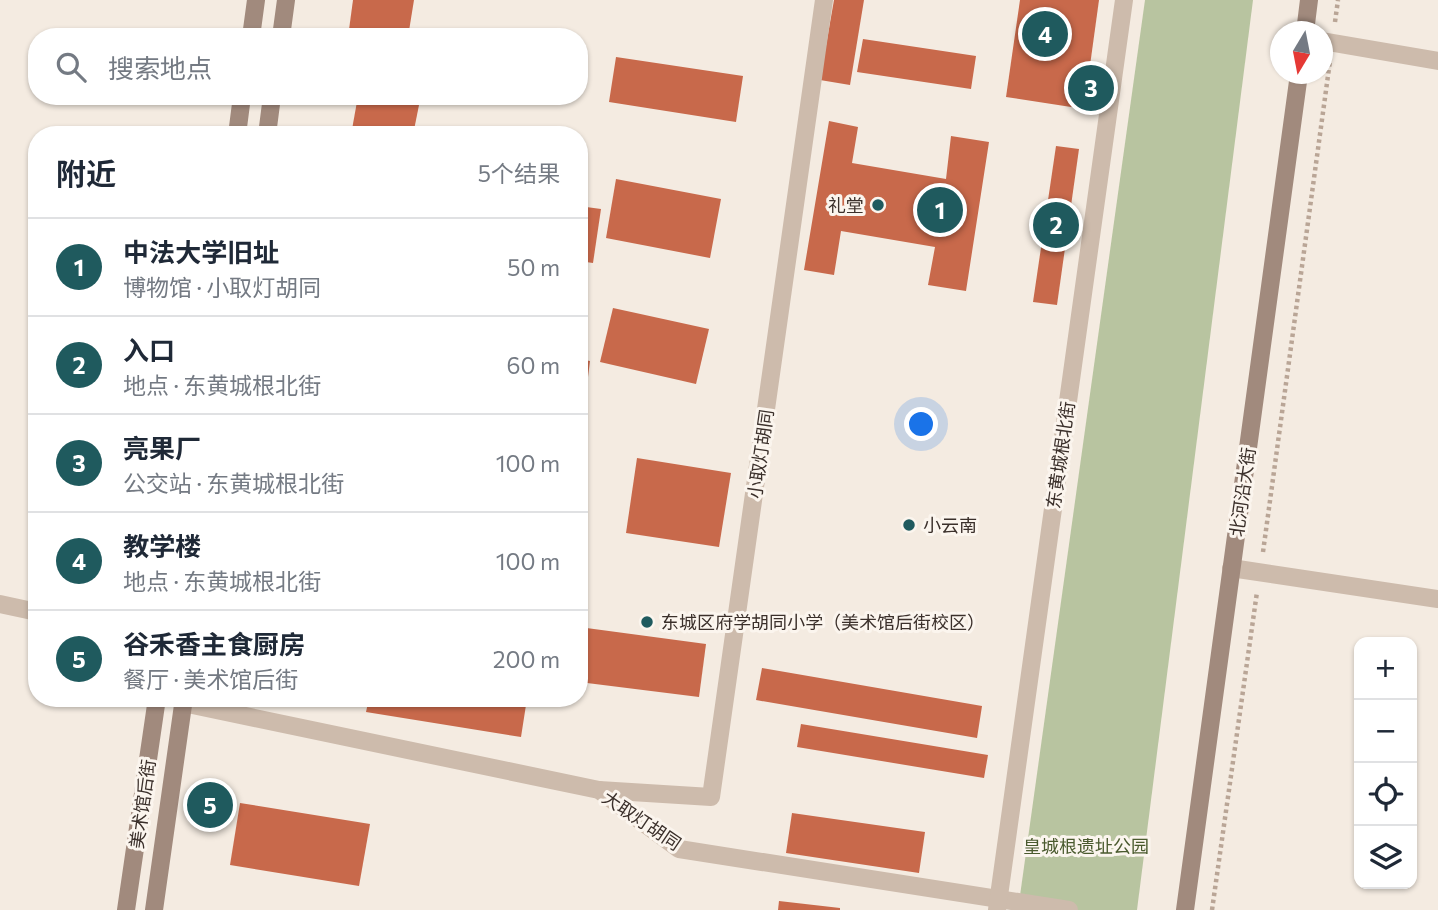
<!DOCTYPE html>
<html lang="zh">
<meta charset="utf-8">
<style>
:root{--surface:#fff;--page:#f6f6f7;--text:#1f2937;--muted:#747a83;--line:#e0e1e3;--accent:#1f5a5e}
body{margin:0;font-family:Commissioner,"Noto Sans SC",sans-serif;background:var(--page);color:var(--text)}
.controls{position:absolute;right:21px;bottom:21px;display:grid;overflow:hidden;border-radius:14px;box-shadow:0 2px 5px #0004}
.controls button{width:63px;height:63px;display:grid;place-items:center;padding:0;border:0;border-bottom:2px solid var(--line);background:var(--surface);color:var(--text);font:35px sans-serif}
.compass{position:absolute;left:1270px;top:21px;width:63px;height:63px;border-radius:50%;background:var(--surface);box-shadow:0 2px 5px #0004;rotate:190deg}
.you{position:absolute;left:922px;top:425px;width:24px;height:24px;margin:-18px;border:5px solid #fff;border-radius:50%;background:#1a73e8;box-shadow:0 0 0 10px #1a73e833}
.badge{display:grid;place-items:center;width:46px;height:46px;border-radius:50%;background:var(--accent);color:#fff;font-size:23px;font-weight:700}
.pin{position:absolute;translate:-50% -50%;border:4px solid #fff;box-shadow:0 2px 7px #0006}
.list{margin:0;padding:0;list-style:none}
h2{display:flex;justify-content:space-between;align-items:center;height:91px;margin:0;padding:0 28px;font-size:30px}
h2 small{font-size:23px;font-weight:400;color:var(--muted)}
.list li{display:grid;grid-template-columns:46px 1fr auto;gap:21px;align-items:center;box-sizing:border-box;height:98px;padding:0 28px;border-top:2px solid var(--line)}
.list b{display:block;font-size:26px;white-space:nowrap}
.list p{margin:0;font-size:23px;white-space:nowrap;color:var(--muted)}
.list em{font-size:23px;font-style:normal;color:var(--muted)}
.icon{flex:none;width:38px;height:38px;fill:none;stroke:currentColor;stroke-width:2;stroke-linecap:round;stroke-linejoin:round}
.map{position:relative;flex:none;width:1438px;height:910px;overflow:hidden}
.search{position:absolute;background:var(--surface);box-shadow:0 2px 5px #0004;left:28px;top:28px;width:560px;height:77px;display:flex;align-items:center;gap:18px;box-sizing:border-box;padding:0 24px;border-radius:28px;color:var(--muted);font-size:26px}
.panel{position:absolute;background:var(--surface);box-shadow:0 2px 5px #0004;left:28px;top:126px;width:560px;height:581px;border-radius:28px}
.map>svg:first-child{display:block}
.green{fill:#b8c4a0}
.building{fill:#c8694b}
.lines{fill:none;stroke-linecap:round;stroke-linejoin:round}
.path{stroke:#b9a596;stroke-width:4.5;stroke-dasharray:3.5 3.5;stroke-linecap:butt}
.street{stroke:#cdbbac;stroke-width:18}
.secondary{stroke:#a18a7d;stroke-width:18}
.poi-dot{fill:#1f5a5e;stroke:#fbf5ee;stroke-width:2.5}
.labels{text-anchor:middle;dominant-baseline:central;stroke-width:6;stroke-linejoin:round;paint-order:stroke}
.poi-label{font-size:18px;fill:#3b302b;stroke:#fbf5ee;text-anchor:start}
.street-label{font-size:18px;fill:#3b302b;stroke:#fbf5ee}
.park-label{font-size:18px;fill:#4a5a2e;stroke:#fbf5ee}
</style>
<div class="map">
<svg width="1438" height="910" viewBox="0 0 1438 910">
<rect width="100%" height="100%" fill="#f4ebe1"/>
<path class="green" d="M1145,0H1253L1137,910H1018Z"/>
<g class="building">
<path d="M353,0H414L408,37H348Z"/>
<path d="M834,0H864L850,85L820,80Z"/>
<path d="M1020,0H1099L1084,109L1006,97Z"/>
<path d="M863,39L976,56L971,89L857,72Z"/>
<path d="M616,57L743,76L736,122L609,102Z"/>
<path d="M358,96L419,105L413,135H351Z"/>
<path d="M829,121L858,127L852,163L946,179L951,136L989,142L966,291L928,285L935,247L841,231L834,275L804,270Z"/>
<path d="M1056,146L1079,149L1057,305L1033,302Z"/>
<path d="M616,179L721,199L710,258L606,238Z"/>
<path d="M579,206L601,209L593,263L579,261Z"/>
<path d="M613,308L709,329L696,384L600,362Z"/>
<path d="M579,359L590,361L584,409L579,408Z"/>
<path d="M637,458L731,473L719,547L626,533Z"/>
<path d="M579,627L706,644L699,697L579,682Z"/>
<path d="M762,668L982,706L977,738L756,700Z"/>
<path d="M369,698H513L512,702L526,705L521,737L366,712Z"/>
<path d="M801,724L988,755L984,778L797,747Z"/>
<path d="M240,803L370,824L359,886L230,865Z"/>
<path d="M792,813L925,832L919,873L786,853Z"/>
<path d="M779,901L840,908V910H778Z"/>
</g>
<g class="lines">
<g class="path">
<path d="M1335,22L1338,0"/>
<path d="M1263,552L1330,61"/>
<path d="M1212,910L1257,592"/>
</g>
<g class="street">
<path d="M1322,41L1438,61"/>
<path d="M1231,568L1438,599"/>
<path d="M0,604L37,612"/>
<path d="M181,698L183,703L599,790L679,849L1069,910"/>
<path d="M599,790L711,797L824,0"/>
<path d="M997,910L1124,0"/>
</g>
<g class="secondary">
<path d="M1305,32L1309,0"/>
<path d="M251,37L256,0"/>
<path d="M281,37L286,0"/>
<path d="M237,135L242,96"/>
<path d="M267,135L272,96"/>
<path d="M126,910L157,698"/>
<path d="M154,910L184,698"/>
<path d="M1185,910L1299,74"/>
</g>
</g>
<g class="poi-dot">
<circle cx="878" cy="205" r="7"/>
<circle cx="909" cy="525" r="7"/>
<circle cx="647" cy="622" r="7"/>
</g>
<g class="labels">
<g class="poi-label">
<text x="864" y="205" text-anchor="end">礼堂</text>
<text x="923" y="525">小云南</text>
<text x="661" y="622">东城区府学胡同小学（美术馆后街校区）</text>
</g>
<g class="street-label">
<text transform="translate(760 454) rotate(-82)">小取灯胡同</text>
<text transform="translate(1060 455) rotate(-82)">东黄城根北街</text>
<text transform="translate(1242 492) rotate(-82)">北河沿大街</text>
<text transform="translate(142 804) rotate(-82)">美术馆后街</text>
<text transform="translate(642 820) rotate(34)">大取灯胡同</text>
</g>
<g class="park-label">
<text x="1086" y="846">皇城根遗址公园</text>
</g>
</g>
</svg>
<div class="controls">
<button>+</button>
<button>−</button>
<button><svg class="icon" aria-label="locate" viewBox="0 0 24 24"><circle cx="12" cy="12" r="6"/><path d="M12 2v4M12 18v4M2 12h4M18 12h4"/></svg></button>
<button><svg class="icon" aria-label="layers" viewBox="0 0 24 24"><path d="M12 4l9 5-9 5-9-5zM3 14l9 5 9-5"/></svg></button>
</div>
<svg class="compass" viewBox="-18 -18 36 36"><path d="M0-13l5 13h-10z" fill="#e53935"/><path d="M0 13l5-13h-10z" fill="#747a83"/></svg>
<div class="you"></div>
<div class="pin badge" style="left:940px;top:210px">1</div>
<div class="pin badge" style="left:1056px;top:225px">2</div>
<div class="pin badge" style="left:1091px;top:88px">3</div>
<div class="pin badge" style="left:1045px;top:34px">4</div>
<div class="pin badge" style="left:210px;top:805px">5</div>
<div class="search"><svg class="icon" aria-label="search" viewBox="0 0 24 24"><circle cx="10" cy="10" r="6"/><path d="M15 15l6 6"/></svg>搜索地点</div>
<section class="panel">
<h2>附近<small>5个结果</small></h2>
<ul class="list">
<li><span class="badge">1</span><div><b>中法大学旧址</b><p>博物馆 · 小取灯胡同</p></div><em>50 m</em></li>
<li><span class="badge">2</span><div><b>入口</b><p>地点 · 东黄城根北街</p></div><em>60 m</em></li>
<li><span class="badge">3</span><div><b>亮果厂</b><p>公交站 · 东黄城根北街</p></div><em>100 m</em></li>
<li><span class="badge">4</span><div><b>教学楼</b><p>地点 · 东黄城根北街</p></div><em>100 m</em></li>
<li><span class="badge">5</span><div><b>谷禾香主食厨房</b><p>餐厅 · 美术馆后街</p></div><em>200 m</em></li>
</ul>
</section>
</div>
